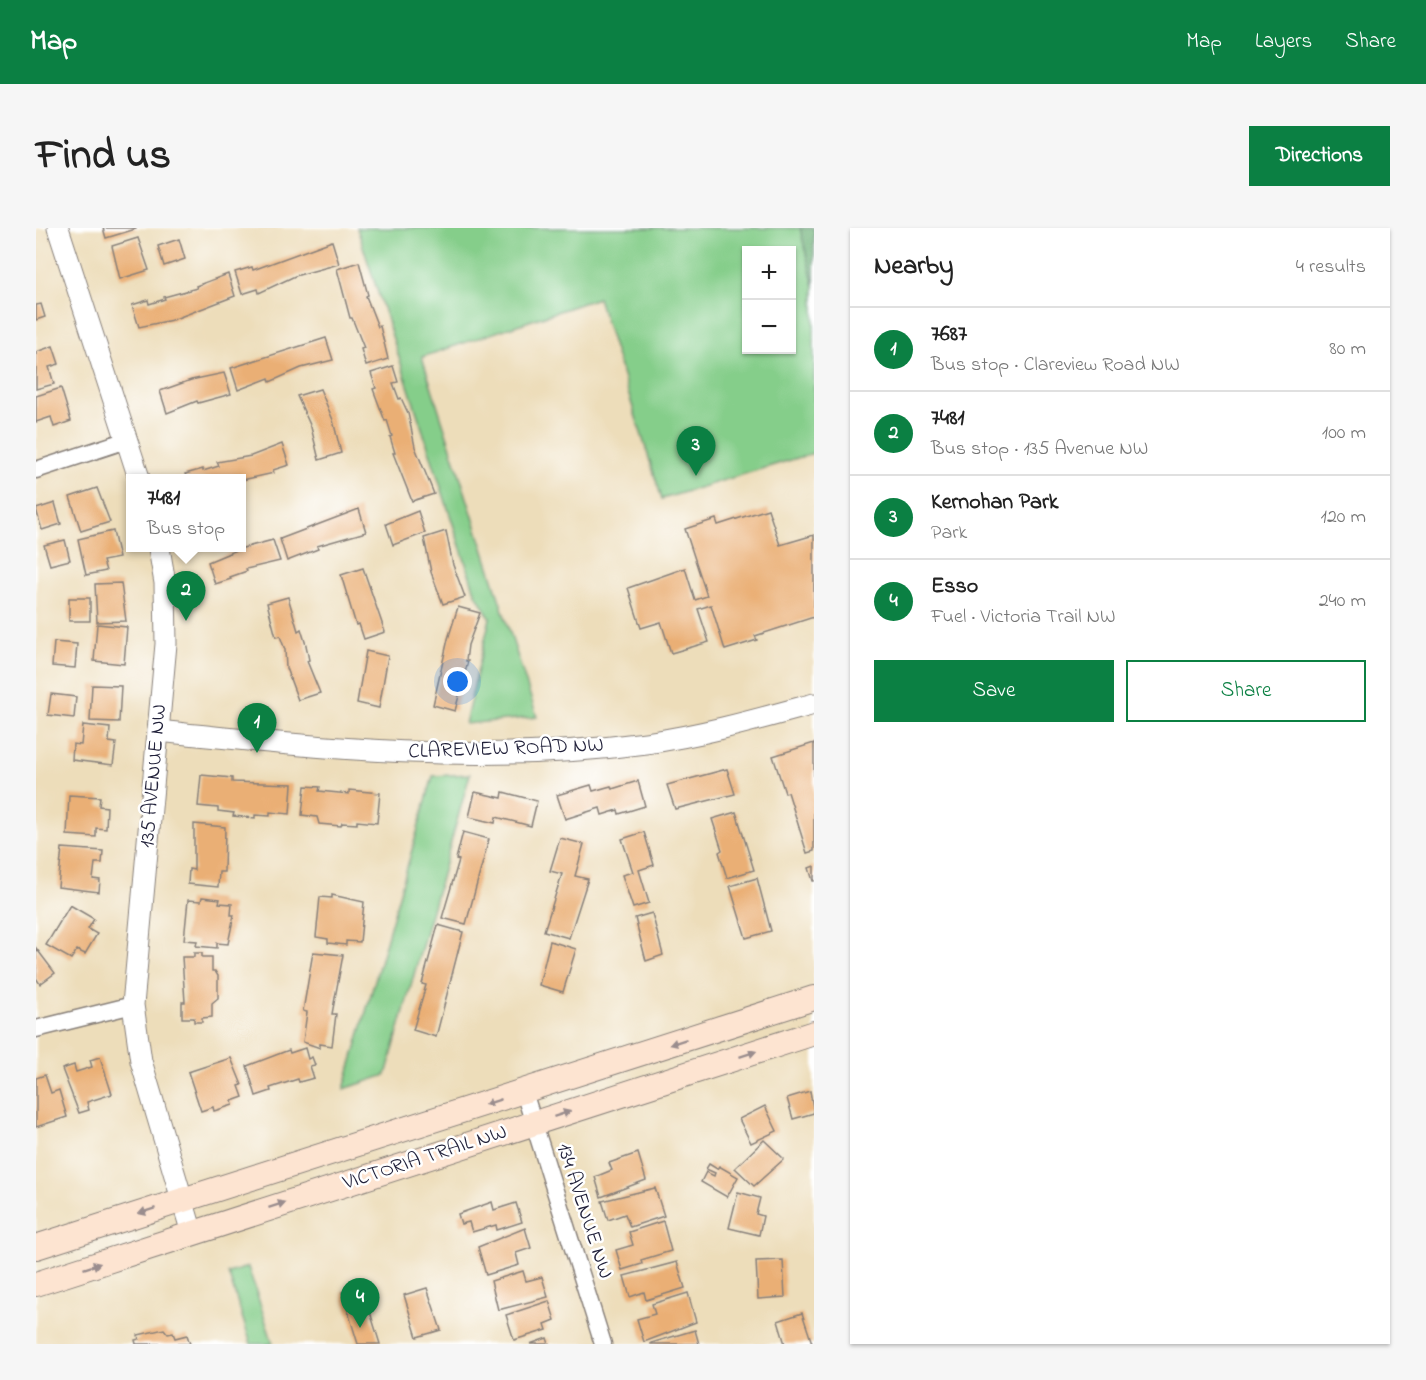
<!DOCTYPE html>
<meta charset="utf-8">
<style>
:root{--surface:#fff;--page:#f6f6f6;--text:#222;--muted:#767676;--line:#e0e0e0;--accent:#0b8043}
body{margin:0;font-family:"Indie Flower",sans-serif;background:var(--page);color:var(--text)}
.controls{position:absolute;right:18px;top:18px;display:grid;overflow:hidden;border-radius:0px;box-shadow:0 2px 4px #0004}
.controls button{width:54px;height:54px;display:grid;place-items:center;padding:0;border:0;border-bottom:2px solid var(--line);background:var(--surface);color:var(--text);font:30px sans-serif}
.you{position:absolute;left:422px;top:454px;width:21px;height:21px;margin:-15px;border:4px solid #fff;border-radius:50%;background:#1a73e8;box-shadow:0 0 0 9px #1a73e833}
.badge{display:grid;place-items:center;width:39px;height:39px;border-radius:50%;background:var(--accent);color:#fff;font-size:20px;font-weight:700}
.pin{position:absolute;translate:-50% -50px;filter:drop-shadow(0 2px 3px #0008)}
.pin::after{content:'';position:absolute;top:32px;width:21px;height:18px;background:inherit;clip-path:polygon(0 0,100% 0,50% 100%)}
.popup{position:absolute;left:90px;top:246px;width:120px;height:78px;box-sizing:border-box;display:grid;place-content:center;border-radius:0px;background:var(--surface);filter:drop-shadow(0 2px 4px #0005);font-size:20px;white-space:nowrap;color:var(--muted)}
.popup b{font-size:22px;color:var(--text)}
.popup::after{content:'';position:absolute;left:50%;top:100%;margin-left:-12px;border:12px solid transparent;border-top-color:var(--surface)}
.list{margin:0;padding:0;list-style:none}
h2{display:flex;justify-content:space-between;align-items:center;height:78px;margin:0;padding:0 24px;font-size:26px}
h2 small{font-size:20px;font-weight:400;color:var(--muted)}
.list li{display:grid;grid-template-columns:39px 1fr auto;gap:18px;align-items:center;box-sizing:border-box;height:84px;padding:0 24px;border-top:2px solid var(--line)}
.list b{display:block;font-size:22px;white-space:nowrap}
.list p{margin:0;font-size:20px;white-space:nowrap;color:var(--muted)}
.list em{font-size:20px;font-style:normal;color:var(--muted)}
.actions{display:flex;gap:12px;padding:18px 24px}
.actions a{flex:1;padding:14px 0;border:2px solid var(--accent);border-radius:0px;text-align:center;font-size:21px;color:var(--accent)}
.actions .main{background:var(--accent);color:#fff}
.map{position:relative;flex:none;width:778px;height:1116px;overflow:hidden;border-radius:0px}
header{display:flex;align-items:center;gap:36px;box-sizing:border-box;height:84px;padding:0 30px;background:var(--accent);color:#fff}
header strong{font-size:28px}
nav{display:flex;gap:33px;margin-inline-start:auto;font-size:21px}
.intro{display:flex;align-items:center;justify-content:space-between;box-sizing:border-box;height:144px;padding:0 36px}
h1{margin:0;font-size:42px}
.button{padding:15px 27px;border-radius:0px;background:var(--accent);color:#fff;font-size:21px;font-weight:700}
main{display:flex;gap:36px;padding:0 36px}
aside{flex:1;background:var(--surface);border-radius:0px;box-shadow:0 2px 4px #0004}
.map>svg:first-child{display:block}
.green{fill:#85ce8a;stroke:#547862;stroke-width:1.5;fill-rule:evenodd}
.forest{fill:#6cb176;stroke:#476a58;stroke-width:1.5}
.building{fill:#eaaf75}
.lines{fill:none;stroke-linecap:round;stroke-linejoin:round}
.minor-casing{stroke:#88807a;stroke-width:19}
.tertiary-casing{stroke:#88807a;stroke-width:23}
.secondary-casing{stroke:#88807a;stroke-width:26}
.minor{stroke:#fff;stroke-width:16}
.tertiary{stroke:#fff;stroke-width:21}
.secondary{stroke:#fde4d1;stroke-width:24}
.oneway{fill:#9a8d8e}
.labels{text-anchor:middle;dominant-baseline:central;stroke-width:5;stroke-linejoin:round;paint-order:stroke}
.street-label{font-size:21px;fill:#22223b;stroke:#fff}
</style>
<header>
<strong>Map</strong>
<nav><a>Map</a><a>Layers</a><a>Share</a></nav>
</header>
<div class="intro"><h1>Find us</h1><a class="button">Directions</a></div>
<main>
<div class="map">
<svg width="778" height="1116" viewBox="0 0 778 1116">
<rect width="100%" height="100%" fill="#fff"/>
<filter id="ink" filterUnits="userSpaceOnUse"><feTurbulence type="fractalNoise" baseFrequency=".0167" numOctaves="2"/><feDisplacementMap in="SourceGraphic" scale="12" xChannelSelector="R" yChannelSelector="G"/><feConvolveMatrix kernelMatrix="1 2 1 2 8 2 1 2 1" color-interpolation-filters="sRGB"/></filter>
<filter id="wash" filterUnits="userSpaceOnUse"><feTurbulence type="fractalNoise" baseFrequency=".008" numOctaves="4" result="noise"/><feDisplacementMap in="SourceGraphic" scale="24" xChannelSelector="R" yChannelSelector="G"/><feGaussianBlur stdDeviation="1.35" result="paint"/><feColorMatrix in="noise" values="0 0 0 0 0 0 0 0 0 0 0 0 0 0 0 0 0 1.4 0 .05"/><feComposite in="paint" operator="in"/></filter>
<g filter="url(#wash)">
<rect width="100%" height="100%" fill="#edddba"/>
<g class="green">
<path d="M321,0H778V225L626,271L562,70L386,129L501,489L429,496L454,390L439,364ZM710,22H756V122H710Z"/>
<path d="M434,546L350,847L308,861L397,548Z"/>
<path d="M212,1039L237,1116H215L192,1045Z"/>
</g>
<path class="forest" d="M764,0H778V58Z"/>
<g id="blocks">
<g class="building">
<path d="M67,0H100V1L70,10Z"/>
<path d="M102,10L113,42L84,51L76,18Z"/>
<path d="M143,11L149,31L128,38L122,18Z"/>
<path d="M296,13L303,36L259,48L223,65L222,61L206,66L199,44L216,39L217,42Z"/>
<path d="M323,34L332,67L330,68L342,99L344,98L352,131L330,138L325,121L328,120L316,90H314L301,41Z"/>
<path d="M192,46L199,68L136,92L103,99L96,77L112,72L113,76L129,71L128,69L161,60L160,58Z"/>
<path d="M5,76L9,89L0,92V77Z"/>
<path d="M290,110L297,132L265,140L234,154L233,150L202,162L195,140Z"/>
<path d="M17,118L23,136L13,139L18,156L0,161V124Z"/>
<path d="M357,138L362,154L357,155L363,171L365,170L372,185L379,219L398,266L376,273L357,225H359L354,209L356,208L351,192L349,193L337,161L340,160L335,145Z"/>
<path d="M188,145L195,166L162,175L161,173L131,185L124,163L155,152Z"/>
<path d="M25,160L35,193L18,199L15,189L0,194V168Z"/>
<path d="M284,161L297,192L305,225L283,232L275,199L261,168Z"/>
<path d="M246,216L253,237L237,242L238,245L206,252L151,250L149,246L167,241V243L183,238L181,234L215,228Z"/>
<path d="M61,260L74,294L45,303L34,269Z"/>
<path d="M19,275L25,296L6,302L0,281Z"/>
<path d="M323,281L330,304L281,318L282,321L251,333L244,311Z"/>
<path d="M732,281L744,317L778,307V389L719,408L721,412L689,422L675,377L662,381L673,414L635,425L625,394L605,400L592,360L649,340L659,372L671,368L649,301L680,291L682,297Z"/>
<path d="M382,283L389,305L357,317L350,296Z"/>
<path d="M77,303L83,330L67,333L70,343L50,347L42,311Z"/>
<path d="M410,303L417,337L429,369L407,376L395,344L388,310Z"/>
<path d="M29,312L34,332L14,337L8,317Z"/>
<path d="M237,312L244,333L210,341L211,343L194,349L195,351L179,356L172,334L203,321Z"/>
<path d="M327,340L349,404L328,411L323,396L320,397L305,347Z"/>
<path d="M85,355L90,393L61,394L59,356Z"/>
<path d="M252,369L262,403L265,401L270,417L273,432L271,433L284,465L262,472L250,440L249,422L244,408L240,409L231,375Z"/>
<rect x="33" y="370" width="21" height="23"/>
<path d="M422,379L444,385L432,417L430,433H432L419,483L397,477L412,411Z"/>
<path d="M61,396L91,399L88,436L58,433Z"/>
<path d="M18,414L41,416L39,440L16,438Z"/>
<path d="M330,423L352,428L343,480L321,475Z"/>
<path d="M56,457L85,458L83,494L54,493Z"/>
<path d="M15,466L40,469L38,490L12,487Z"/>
<path d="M47,497L74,500L73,514L80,515L77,537L36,532L37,516L45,517Z"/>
<path d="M778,515V623L771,625L752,564L749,565L737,528Z"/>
<path d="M691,541L699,566L639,581L631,557Z"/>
<path d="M165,547L196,550V554L256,556L254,586L234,584V588L219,587V590L197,588L198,585L182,583V580L162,578Z"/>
<path d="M602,553L609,578L583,586L582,582L566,587L564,580L529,591L521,567L555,557L557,563L575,558L576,561Z"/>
<path d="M269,558L284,559L283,563L313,566V562L344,565L341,595L321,593V596L306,595L305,598L283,596L281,589L266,587Z"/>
<path d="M439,564L466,570L467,564L501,573L495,598L460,589L459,595L433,589Z"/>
<path d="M33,567L64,569L63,578L71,579L70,601L60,600V609L31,607Z"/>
<path d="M700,584L718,642L691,650L683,624L686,622L676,591Z"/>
<path d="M158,596L189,599L188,644H183L182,659L152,656L153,641L158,642Z"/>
<path d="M427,604L453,611L430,696L406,690L423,632L420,631Z"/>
<path d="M608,604L618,637L603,642L613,675L597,680L586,647L597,644L586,611Z"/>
<path d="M524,610L548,616L539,648L552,651L533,710L508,703L526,646L514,643Z"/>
<path d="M26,620L67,623L66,635H59L57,651L64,652L63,664L22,659Z"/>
<path d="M778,638V653H777L773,640Z"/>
<path d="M721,650L735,703L710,710L694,658Z"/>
<path d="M296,667L328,674L324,714L310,713V717L292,715V711L280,709L284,669L296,670Z"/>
<path d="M166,669L184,671L183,675L196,676L195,687H198L192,716L181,715V720L160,718L161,713L148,712L152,672L165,673Z"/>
<path d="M34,677L58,691L52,701L61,706L49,726L41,722L35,731L10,717Z"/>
<path d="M616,685L627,727L610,733L599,690Z"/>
<path d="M402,697L427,704L400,809L377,802L390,757L386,756Z"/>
<path d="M514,713L540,721L527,764L503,757Z"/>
<path d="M0,720L19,745L4,756L0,750Z"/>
<path d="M277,724L307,727L296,786H300L296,818L284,816V820L267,814L271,784L267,783Z"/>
<path d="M158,725H166V729H176V743H179L182,748V770L176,775V789L166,790V794H158V790H146V774H149L146,729H158Z"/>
<path d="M269,820L272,831L276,829L279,837L274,838L278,850L263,854L262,851L234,860L235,863L220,868L211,838L253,822L254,825Z"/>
<path d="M64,829L76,866L51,874L53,882L43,885L26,841L38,837L40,844L56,839L54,832Z"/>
<path d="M195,830L206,857L203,858L207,869L196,873L197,877L178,883L177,879L165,883L152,844Z"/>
<path d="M9,847L15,865L23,862L31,889L0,899V850Z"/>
<path d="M774,863L778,885L757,891L751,870Z"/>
<path d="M729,878L741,903L715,915L703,891Z"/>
<path d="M728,912L748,931L718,958L699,940Z"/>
<path d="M602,925L610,952L565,969L559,949L576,942L573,935Z"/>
<path d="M673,936L681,941L683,938L702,949L691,969L665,954L670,944L678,948L679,945L670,941Z"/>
<path d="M619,960L628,988L594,999L589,986L572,992L566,973Z"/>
<path d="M702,964L724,970L720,986L727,988L723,1007L693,1000Z"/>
<path d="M456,974L458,982L480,975L486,994L461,1002L460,997L436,1004L433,994L425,996L422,986Z"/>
<path d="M627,993L635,1023L605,1032L606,1036L586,1042L580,1022L597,1017L593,1004Z"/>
<path d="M489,1000L495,1020L480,1025L483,1037L450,1047L442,1019Z"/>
<path d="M747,1032L749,1069L722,1071L720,1033Z"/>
<path d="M641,1034L649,1060L610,1072L608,1064L594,1069L588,1048Z"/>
<path d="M487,1043L490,1053L506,1049L512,1069L462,1082L455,1053Z"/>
<path d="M326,1058L344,1116H322L306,1064Z"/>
<path d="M391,1060L405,1102L381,1109L368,1067Z"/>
<path d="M652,1065L660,1094L608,1114L601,1091L619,1086L616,1076Z"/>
<path d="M513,1073L519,1092L509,1096L511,1102L478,1112L470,1087Z"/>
<path d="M766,1085L776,1115L749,1116L742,1093Z"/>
<path d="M128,1101L132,1106L137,1105L139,1110L151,1107L154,1116H100L99,1112L103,1111L102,1107Z"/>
<path d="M659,1102L663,1116H615V1115Z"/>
<path d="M511,1110L513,1116H494Z"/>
</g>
</g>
</g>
<g filter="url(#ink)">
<use href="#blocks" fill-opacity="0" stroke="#88807a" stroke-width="1.5"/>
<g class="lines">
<g class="minor-casing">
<g id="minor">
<path d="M0,242L91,212"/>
<path d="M0,801L97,777"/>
<path d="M488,864L567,1116"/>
</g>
</g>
<g class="tertiary-casing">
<g id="tertiary">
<path d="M22,0L103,250"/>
<path d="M123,320L129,355L130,416L97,777L105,833L156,1005"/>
<path d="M122,503C285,520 447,537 610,515C667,507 723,491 778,476"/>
</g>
</g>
<g class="secondary-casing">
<g id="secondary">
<path d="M0,1019L778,770"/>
<path d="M0,1056L778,805"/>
</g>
</g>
<use href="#minor" class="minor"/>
<use href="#tertiary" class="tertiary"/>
<use href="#secondary" class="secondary"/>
</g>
<defs><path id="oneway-solid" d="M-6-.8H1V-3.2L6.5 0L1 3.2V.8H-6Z" transform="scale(1.5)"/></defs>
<g class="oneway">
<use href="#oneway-solid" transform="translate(642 814) rotate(162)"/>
<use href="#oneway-solid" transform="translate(712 826) rotate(-18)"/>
<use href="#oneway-solid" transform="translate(457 874) rotate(162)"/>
<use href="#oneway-solid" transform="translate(526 886) rotate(-18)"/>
<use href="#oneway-solid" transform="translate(241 977) rotate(-18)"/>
<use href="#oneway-solid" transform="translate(111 983) rotate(162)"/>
<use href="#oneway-solid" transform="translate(56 1038) rotate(-18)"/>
</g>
</g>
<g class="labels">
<g class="street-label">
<text transform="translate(470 521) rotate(-2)">CLAREVIEW ROAD NW</text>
<text transform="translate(118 548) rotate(-85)">135 AVENUE NW</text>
<text transform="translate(389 930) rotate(-18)">VICTORIA TRAIL NW</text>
<text transform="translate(548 983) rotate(72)">134 AVENUE NW</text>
</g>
</g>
</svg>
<div class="controls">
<button>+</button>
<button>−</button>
</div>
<div class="you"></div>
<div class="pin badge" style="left:221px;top:525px">1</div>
<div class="pin badge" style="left:150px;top:393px">2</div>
<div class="popup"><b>7481</b>Bus stop</div>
<div class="pin badge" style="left:660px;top:248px">3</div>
<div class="pin badge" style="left:324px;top:1100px">4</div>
</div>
<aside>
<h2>Nearby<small>4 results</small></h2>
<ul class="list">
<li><span class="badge">1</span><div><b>7687</b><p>Bus stop · Clareview Road NW</p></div><em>80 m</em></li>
<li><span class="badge">2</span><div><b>7481</b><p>Bus stop · 135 Avenue NW</p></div><em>100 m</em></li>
<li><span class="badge">3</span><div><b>Kernohan Park</b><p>Park</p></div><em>120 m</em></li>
<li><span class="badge">4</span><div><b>Esso</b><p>Fuel · Victoria Trail NW</p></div><em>240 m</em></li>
</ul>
<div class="actions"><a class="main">Save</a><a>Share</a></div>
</aside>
</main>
